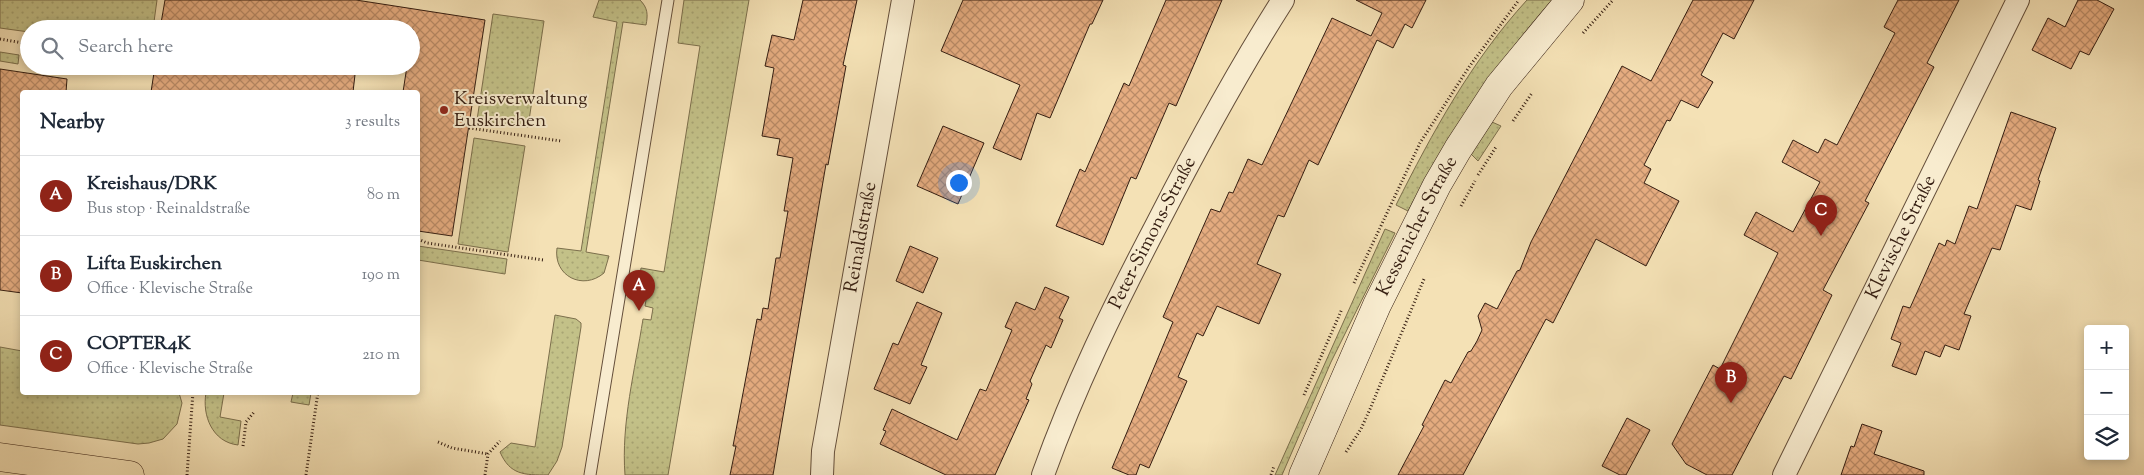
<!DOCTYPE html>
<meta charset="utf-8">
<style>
:root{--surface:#fff;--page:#f2f2f3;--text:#1f2937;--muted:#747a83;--line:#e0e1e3;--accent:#8f2418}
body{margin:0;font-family:"Sorts Mill Goudy",serif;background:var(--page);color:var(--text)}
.controls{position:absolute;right:15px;bottom:15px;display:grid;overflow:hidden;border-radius:5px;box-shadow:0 2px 8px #0003}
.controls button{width:45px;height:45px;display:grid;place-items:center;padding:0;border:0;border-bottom:1px solid var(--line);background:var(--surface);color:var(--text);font:25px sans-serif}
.you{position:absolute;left:958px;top:182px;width:18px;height:18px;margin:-12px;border:4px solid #fff;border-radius:50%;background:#1a73e8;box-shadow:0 0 0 8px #1a73e833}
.badge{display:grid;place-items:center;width:32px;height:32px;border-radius:50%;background:var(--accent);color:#fff;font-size:16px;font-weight:700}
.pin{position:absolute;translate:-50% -41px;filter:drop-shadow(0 1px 2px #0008)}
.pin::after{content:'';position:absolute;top:26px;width:18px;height:15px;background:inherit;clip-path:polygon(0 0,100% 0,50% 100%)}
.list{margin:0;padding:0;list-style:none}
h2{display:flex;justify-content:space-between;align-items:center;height:65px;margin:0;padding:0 20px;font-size:21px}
h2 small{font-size:16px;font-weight:400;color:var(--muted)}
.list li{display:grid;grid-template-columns:32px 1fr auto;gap:15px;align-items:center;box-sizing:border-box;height:80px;padding:0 20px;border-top:1px solid var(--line)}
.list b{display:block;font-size:19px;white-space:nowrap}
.list p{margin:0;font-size:16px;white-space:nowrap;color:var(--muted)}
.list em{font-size:16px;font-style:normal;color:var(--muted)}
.icon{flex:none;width:28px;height:28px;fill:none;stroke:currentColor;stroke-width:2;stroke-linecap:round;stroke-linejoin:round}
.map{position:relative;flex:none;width:2144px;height:475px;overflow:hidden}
.search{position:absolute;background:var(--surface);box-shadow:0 2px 8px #0003;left:20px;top:20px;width:400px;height:55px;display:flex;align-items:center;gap:12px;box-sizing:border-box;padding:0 18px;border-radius:28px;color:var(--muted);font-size:19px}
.panel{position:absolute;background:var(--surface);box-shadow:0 2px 8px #0003;left:20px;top:90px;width:400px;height:305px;border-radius:5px}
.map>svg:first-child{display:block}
.grass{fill:url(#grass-dots);stroke:#7c6f4c}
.building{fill:url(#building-cross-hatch);stroke:#341d11}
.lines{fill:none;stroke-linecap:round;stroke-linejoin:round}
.lane-casing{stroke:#644e3a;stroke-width:13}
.street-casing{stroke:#644e3a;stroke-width:24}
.secondary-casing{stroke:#341d11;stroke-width:29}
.primary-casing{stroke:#341d11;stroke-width:29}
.path{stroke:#341d11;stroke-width:3;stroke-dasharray:1 2.5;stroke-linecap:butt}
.lane{stroke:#f8eccf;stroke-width:11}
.street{stroke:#f8eccf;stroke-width:22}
.secondary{stroke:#f8eccf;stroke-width:28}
.primary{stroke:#f4e1b5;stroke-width:28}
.poi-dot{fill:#8f2418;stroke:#f8eccf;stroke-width:2}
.labels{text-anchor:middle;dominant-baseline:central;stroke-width:4;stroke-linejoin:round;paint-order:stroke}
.poi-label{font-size:19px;fill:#341d11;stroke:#f8eccf;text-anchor:start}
.street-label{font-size:19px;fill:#341d11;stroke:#f8eccf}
</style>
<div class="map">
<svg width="2144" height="475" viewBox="0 0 2144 475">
<defs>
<pattern id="grass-dots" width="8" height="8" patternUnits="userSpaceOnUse" patternTransform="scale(1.25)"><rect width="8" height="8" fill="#c3c188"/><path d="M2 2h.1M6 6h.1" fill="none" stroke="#a8a574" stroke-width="1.8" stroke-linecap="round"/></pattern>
<pattern id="building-cross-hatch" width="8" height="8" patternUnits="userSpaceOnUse" patternTransform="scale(1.25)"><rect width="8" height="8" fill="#e5ac80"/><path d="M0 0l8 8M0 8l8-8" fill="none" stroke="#ba8b67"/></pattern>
</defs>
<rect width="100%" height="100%" fill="#f4e1b5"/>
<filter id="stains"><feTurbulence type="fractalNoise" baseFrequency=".004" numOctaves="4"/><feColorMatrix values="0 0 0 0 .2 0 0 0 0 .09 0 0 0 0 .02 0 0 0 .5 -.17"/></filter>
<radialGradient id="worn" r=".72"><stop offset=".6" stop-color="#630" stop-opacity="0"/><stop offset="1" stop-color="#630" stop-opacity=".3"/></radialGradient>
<g class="grass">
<path d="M0,0H157L153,29H29V32L0,28Z"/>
<path d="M599,0H640C648,8 648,15 646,25L623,22L586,252L609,256L604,273C583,291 553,276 557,248L581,251L617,22L593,17Z"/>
<path d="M684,0H749L668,475H625C621,423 635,370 643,319L651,320L653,308L645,306L650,277L640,276L641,268L664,272L700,46L678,43Z"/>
<path d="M1527,0H1552C1495,65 1449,135 1408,211L1396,205C1432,133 1472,60 1527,0Z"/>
<path d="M493,14L544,21L528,127L477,120Z"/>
<path d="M0,52L19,55L18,64L0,61Z"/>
<path d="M1492,122L1501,126L1478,161L1471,154Z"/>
<path d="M474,138L525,146L508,252L458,244Z"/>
<path d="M1385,229L1395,233L1331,362L1282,475H1275Z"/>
<path d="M418,246L507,259L505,274L418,260Z"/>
<path d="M555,315L576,319L581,323V327L562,447L557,461L548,475C524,475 510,475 500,452L511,443L535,447Z"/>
<path d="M0,347L22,351V392L179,393L182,403L177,424L163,439L149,443L138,444L0,425Z"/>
<path d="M206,393H224L220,417L241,421L238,445C212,442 202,415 206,393Z"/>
<path d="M293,393H311L309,405L291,402Z"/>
</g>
<g class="building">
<path d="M165,0H356L485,20L452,236L418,231V92H403L407,66H411L413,29H160Z"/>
<path d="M803,0H857L843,65L846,66L828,165L826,164L773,475H730L736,446H733L757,319L761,320L763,308L768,309L776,258H780L788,211H784L793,158L777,155L780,139L762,136L774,68L765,66L772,35L794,40Z"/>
<path d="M963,0H1103L1092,24H1090L1050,118L1037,113L1021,160L993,148L1020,85L941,51Z"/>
<path d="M1166,0H1222L1176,106L1169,103L1136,179L1131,177L1103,245L1056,226L1080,169L1085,172L1124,83L1129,86Z"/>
<path d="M1356,0H1426L1412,28L1405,24L1393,48L1377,40L1318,165L1309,160L1284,217L1278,215L1257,264L1281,274L1259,324L1217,306L1203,336L1197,333L1178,377L1187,381L1149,468L1140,464L1136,475H1129L1112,468L1173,322L1163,317L1211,209L1220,212L1229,192L1233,193L1248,159L1262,165L1332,18L1371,36L1382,13Z"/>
<path d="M1693,0H1754L1734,39L1723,33L1701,75L1713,82L1698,108L1681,100L1670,121L1667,120L1644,165L1651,169L1644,183L1679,201L1646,266L1596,239L1553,323L1546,319L1463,475H1398L1424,426L1422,425L1445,380L1451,383L1468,352L1471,351L1477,341L1482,330L1478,316L1485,303L1497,309L1517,271L1520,270L1531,242L1622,66L1651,81Z"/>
<path d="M1898,0H1959L1927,63L1934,67L1865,201L1869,203L1823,290L1832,295L1791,379L1784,376L1732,475H1707L1686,464L1672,444L1713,365L1720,369L1778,253L1744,235L1756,212L1793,232L1820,182L1782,162L1793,140L1818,153L1825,139L1837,145L1895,33L1884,27Z"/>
<path d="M2078,0H2097L2114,9L2089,55L2080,51L2071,69L2032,50L2048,18L2065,27Z"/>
<path d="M155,66H356L353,92H151Z"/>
<path d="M0,69L67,79L66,92H22V293L0,290Z"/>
<path d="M2011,112L2056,128L2038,180L2040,181L2031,210L2016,205L2000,250L1992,248L1964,314L1971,316L1959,350L1945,345L1940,357L1925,351L1916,375L1892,366L1901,343L1891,339L1903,306L1910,308L1939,243L1945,246L1947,240L1955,244L1969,206L1977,209Z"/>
<path d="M943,126L984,143L958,204L917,186Z"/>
<path d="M910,246L938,258L923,293L896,281Z"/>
<path d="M1045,287L1069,297L1059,318L1063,320L1051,348L1046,345L1030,381L1032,384L1026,399L1029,400L995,475H946L880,444L886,431L883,430L892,409L957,440L980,389L986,391L1012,330L1005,327L1016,302L1035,310Z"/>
<path d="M917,302L942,313L921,365L927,367L910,404L874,389L893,343L898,345Z"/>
<path d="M1627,418L1650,430L1626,475H1620L1602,466Z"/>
<path d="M1862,424L1882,431L1874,454L1924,471V475H1841L1851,446L1854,447Z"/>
</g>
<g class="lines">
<g class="lane-casing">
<path id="lane" d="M590,475L668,0"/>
</g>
<g class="street-casing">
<g id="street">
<path id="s1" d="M822,475L823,451L903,0"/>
<path id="s2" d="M1043,475C1074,388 1114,306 1157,224C1196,148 1237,72 1283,0"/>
<path id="s3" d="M1784,475L2018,0"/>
</g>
</g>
<g class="secondary-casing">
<g id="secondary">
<path id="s4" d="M1303,475L1377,305L1437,185L1458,149L1499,86L1570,0"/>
</g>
</g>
<g class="primary-casing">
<path id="primary" d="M0,457L130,475"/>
</g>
<g class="path">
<path d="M1583,33L1613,0"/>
<path d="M0,39L29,44"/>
<path d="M1513,121L1532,93"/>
<path d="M469,128L561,141"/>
<path d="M1478,175L1496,147"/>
<path d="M1461,206L1475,181"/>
<path d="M418,239L427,243L543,260"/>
<path d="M1354,283L1420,143L1469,67L1519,0"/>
<path d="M1304,395L1342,309"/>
<path d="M438,442L452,448L488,454"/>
<path d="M243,446L246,422L255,411"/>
<path d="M1346,452L1361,429L1370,409L1424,279"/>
<path d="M187,475L193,392"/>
<path d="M306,475L318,392"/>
<path d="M485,475L488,454L500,441"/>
<path d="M1271,475L1274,466"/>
</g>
<use href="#lane" class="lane"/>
<use href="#street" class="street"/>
<use href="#secondary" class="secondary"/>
<use href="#primary" class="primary"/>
</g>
<circle class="poi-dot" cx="444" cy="110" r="5"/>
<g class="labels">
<g class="poi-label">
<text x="454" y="99">Kreisverwaltung<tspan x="454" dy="22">Euskirchen</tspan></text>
</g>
<g class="street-label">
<text stroke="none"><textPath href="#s4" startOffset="274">Kessenicher Straße</textPath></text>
<text stroke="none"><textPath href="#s2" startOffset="266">Peter-Simons-Straße</textPath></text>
<text stroke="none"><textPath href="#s1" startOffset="241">Reinaldstraße</textPath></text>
<text stroke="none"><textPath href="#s3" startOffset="265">Klevische Straße</textPath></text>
</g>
</g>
<rect width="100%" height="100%" filter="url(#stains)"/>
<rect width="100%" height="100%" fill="url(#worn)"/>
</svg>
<div class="controls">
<button>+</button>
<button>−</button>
<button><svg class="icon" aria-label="layers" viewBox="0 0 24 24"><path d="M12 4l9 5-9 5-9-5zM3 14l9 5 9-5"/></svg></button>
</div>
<div class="you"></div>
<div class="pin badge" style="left:639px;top:311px">A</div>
<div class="pin badge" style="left:1731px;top:403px">B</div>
<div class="pin badge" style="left:1821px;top:236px">C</div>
<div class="search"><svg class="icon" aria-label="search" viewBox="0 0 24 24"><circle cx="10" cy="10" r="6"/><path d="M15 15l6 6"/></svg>Search here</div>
<section class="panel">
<h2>Nearby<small>3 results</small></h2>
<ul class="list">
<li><span class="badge">A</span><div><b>Kreishaus/DRK</b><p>Bus stop · Reinaldstraße</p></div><em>80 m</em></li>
<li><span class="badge">B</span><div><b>Lifta Euskirchen</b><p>Office · Klevische Straße</p></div><em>190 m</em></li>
<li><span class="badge">C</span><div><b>COPTER4K</b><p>Office · Klevische Straße</p></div><em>210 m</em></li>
</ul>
</section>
</div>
